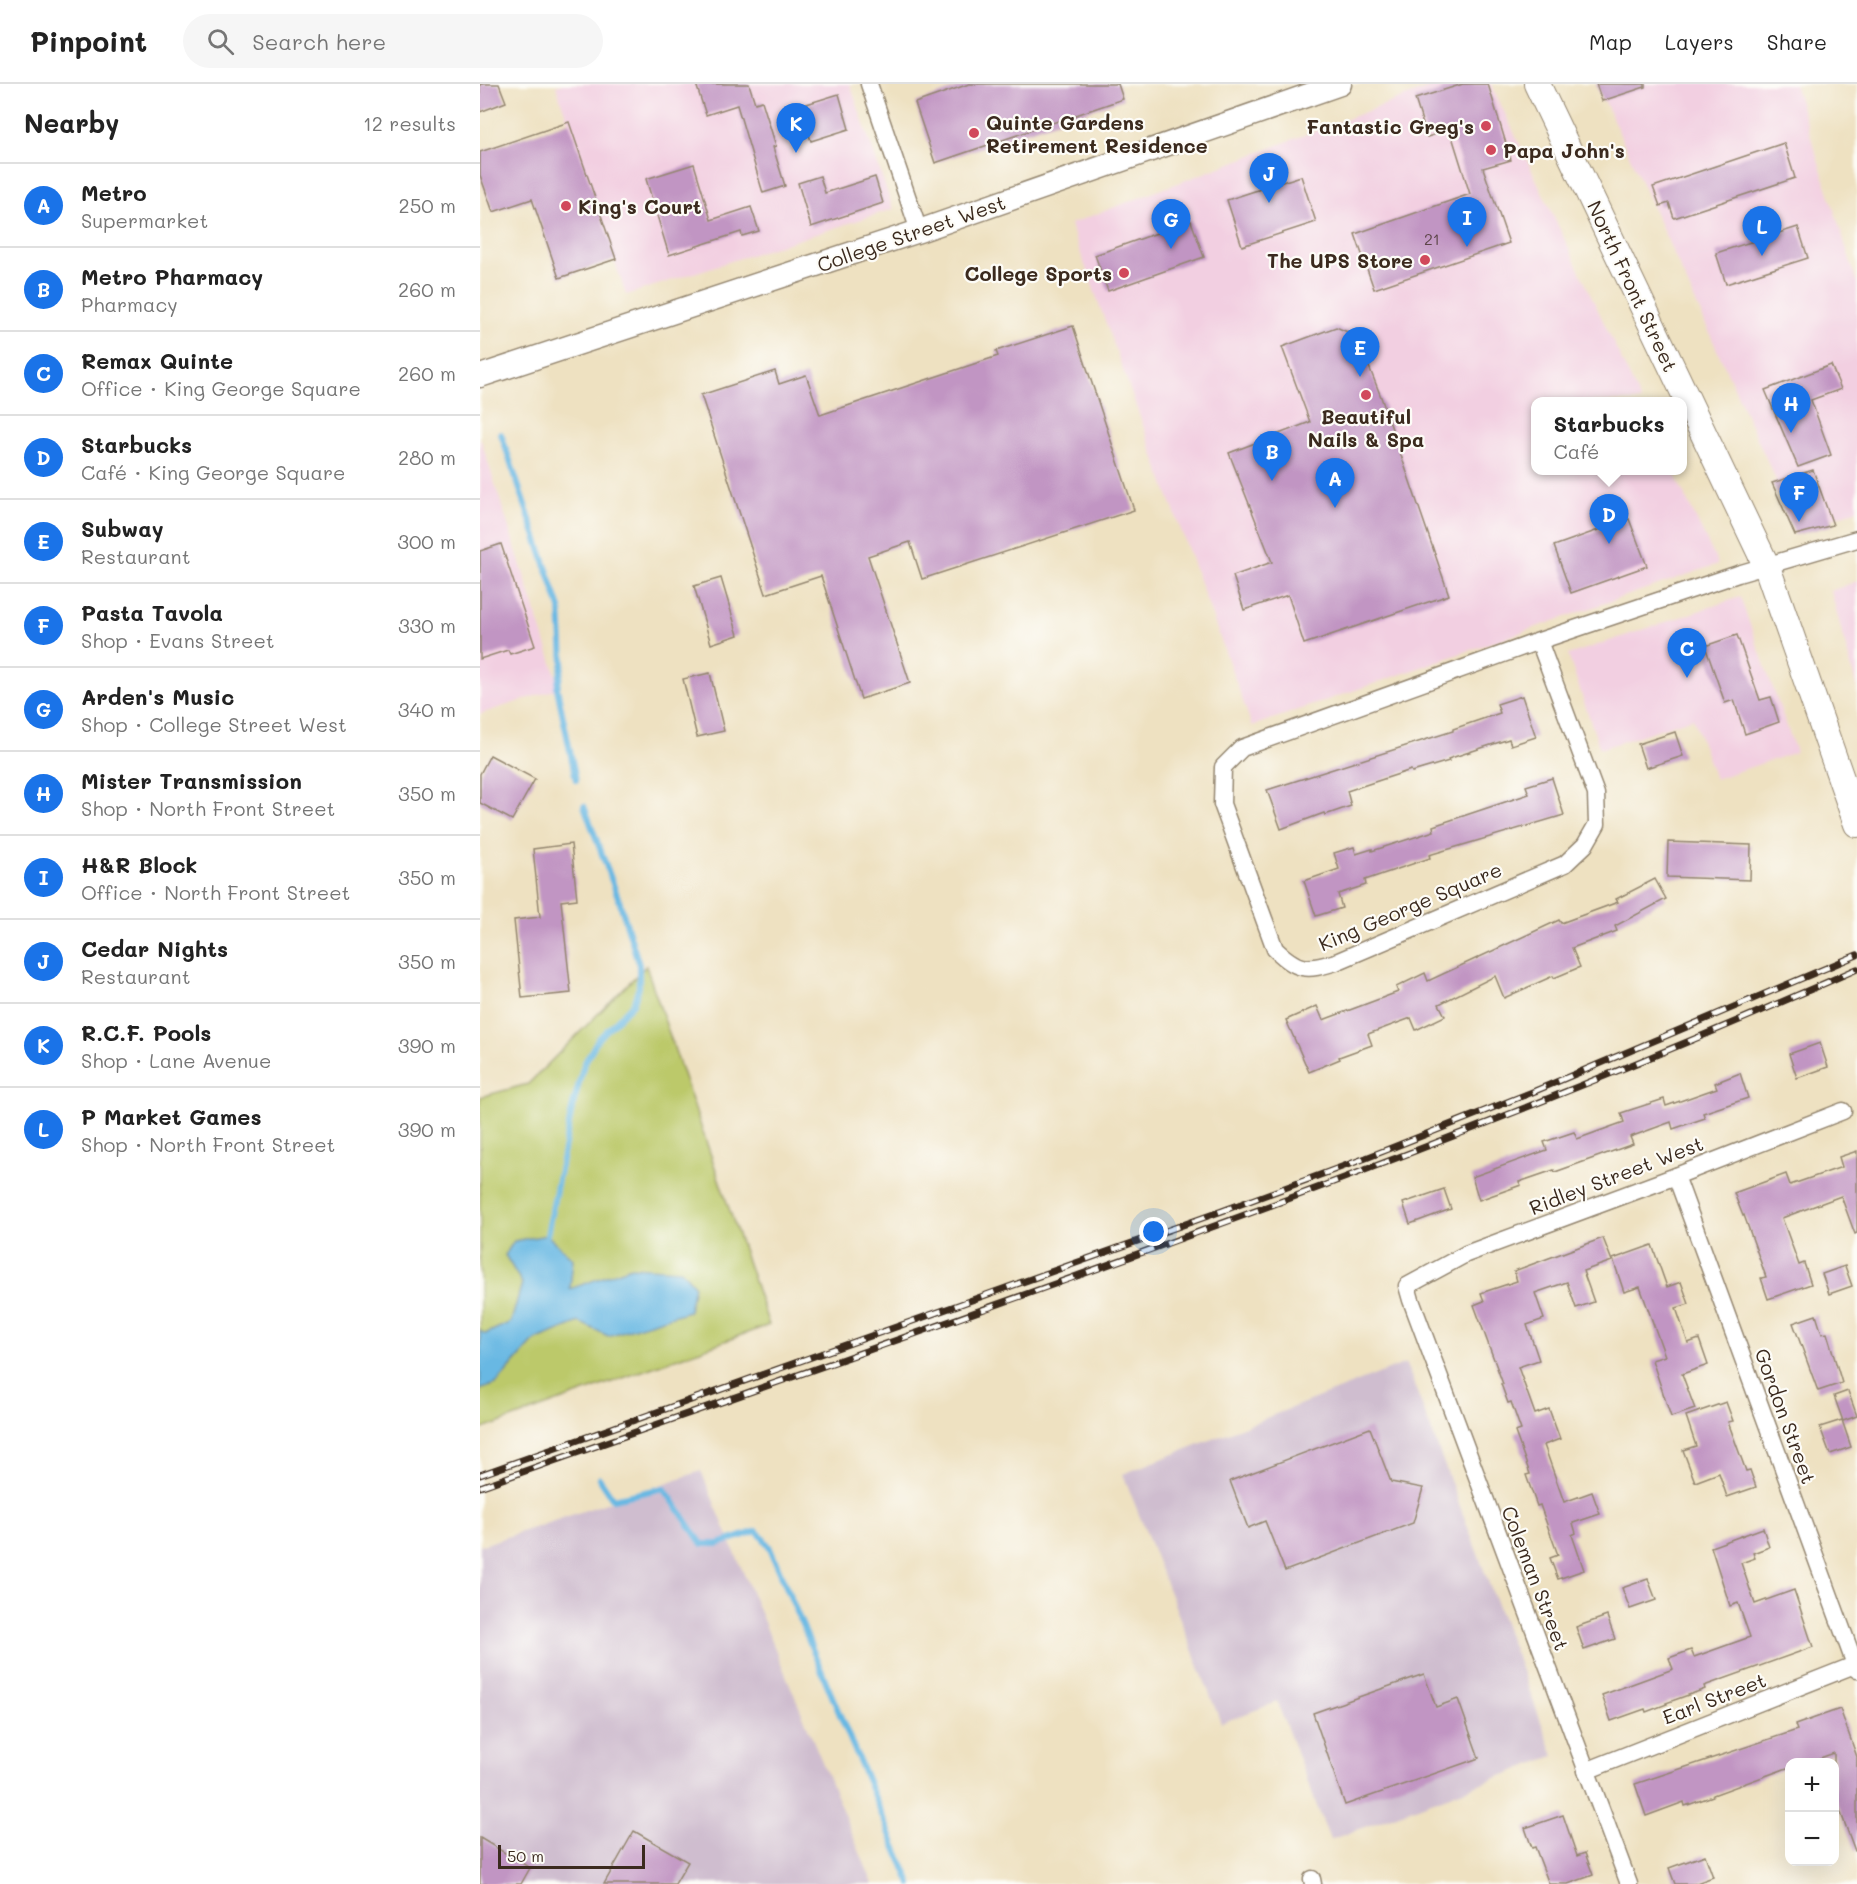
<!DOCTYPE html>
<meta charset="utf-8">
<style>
:root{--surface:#fff;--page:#f6f6f6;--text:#222;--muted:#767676;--line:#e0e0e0;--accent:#1a73e8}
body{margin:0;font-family:Mali,sans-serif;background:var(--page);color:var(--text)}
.controls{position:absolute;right:18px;bottom:18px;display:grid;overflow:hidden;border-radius:12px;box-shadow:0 6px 24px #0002}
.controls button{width:54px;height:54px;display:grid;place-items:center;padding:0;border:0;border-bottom:2px solid var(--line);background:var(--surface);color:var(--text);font:30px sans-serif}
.scale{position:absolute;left:18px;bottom:15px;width:147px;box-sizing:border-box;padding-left:6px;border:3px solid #3b2a1e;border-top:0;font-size:16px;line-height:21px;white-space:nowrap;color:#3b2a1e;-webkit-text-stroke:4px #fdfcf7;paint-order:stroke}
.you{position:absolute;left:674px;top:1148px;width:21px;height:21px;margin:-15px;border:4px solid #fff;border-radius:50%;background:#1a73e8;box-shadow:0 0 0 9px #1a73e833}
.badge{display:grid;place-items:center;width:39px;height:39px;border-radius:50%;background:var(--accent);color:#fff;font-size:20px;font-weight:700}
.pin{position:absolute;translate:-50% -50px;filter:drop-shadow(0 2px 3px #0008)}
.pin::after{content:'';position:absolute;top:32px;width:21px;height:18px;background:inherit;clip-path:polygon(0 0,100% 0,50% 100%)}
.popup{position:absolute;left:1051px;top:313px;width:156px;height:78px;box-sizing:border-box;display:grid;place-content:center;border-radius:12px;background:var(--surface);filter:drop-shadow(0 2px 4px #0005);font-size:20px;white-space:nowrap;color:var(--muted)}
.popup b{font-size:22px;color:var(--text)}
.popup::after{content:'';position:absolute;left:50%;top:100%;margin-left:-12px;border:12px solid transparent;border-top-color:var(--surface)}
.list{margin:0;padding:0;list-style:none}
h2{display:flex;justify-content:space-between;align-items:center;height:78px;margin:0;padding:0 24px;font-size:26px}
h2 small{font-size:20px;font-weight:400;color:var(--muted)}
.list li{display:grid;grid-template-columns:39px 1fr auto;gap:18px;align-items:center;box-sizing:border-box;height:84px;padding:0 24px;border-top:2px solid var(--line)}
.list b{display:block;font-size:22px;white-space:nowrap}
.list p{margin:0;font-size:20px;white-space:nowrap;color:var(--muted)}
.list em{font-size:20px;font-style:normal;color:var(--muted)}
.icon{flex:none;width:33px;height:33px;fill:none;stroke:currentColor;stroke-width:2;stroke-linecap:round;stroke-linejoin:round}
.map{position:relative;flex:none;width:1377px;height:1800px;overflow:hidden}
header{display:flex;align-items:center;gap:36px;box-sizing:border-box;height:84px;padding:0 30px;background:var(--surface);border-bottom:2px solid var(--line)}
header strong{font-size:28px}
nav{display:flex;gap:33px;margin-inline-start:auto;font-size:21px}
.search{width:420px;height:54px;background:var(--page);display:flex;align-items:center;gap:15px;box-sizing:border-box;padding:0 21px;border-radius:33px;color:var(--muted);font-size:22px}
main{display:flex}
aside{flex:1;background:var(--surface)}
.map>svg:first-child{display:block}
.built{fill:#f2cfe1}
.industrial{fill:#cfbdcf}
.green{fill:#bcc96b;stroke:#7c7a44;stroke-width:1.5}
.water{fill:#68b8e3;stroke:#527180;stroke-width:1.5}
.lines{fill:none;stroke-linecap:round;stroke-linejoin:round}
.stream{stroke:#68b8e3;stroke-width:6}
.building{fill:#c195c3}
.street-casing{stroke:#948670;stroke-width:19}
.secondary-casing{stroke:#948670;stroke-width:25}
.primary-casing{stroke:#948670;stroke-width:28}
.street{stroke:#fff;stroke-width:16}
.secondary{stroke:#fff;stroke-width:22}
.primary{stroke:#fff;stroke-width:26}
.rail-casing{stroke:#3b2a1e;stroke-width:7}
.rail{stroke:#fdfcf7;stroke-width:4.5;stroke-dasharray:14;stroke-linecap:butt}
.poi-dot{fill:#d1495b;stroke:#fdfcf7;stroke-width:2}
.labels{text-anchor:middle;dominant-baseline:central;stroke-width:4.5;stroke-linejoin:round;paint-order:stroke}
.number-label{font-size:16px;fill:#5c4547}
.poi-label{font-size:20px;font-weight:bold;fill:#3b2a1e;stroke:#fdfcf7;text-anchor:start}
.street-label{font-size:20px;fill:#3b2a1e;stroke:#fdfcf7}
</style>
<header>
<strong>Pinpoint</strong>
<div class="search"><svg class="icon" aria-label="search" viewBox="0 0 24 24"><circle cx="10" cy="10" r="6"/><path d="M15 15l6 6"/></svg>Search here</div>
<nav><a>Map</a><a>Layers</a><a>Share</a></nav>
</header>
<main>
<aside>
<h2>Nearby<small>12 results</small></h2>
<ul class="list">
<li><span class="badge">A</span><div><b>Metro</b><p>Supermarket</p></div><em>250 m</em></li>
<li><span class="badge">B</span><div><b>Metro Pharmacy</b><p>Pharmacy</p></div><em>260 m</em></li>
<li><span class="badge">C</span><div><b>Remax Quinte</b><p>Office · King George Square</p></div><em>260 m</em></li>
<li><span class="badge">D</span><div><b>Starbucks</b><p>Café · King George Square</p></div><em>280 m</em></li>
<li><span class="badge">E</span><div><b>Subway</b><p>Restaurant</p></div><em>300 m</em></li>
<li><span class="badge">F</span><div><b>Pasta Tavola</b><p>Shop · Evans Street</p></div><em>330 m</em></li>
<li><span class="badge">G</span><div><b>Arden's Music</b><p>Shop · College Street West</p></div><em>340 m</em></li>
<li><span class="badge">H</span><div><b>Mister Transmission</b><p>Shop · North Front Street</p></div><em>350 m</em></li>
<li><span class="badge">I</span><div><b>H&amp;R Block</b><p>Office · North Front Street</p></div><em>350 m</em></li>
<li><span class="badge">J</span><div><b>Cedar Nights</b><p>Restaurant</p></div><em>350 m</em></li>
<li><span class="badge">K</span><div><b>R.C.F. Pools</b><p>Shop · Lane Avenue</p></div><em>390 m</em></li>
<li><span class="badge">L</span><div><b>P Market Games</b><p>Shop · North Front Street</p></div><em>390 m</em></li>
</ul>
</aside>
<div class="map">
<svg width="1377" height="1800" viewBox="0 0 1377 1800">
<rect width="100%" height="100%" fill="#fdfcf7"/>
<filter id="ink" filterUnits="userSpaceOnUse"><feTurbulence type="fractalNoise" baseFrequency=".0167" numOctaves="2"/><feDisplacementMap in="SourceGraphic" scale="12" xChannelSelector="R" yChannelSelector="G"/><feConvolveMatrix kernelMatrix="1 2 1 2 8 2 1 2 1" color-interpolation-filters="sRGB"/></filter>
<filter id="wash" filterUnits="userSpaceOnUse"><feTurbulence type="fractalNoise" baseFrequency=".008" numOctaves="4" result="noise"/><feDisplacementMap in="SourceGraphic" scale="24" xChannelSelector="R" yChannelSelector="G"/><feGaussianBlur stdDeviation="1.35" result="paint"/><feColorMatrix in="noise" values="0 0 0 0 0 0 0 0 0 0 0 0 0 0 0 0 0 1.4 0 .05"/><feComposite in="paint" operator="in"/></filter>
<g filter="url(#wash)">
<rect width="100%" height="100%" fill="#eee1c1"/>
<g class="built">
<path d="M83,0H370L413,125L146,211L76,2Z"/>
<path d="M959,0H1011L1161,317L1056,318V386L1193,387L1238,480L772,642L590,140Z"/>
<path d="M1117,0H1314L1377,198V426L1318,445Z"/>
<path d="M0,353L80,604L0,630Z"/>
<path d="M1377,497V605L1351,507Z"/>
<path d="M1260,513L1316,668L1235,695L1213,634L1120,665L1088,571Z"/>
</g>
<g class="industrial">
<path d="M926,1279L1074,1672L850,1756L797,1618L741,1639L643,1390Z"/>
<path d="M221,1387L393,1800H0V1462Z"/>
</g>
<path class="green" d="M166,882L289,1241L0,1346V1013L48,1000Z"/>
<path class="water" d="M67,1151L93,1175L90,1205L151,1183L201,1186L214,1201L209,1227L128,1252L99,1238L55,1256L16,1300L0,1306V1246L5,1250L31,1238L42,1199L25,1171L34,1157Z"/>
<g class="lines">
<g class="stream">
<path d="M21,350L80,524L83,578L77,604L96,696"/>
<path d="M67,1151L92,1025L104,980L118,955L153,920L159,903V881L139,816L104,722"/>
<path d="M119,1394L133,1415L184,1404L222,1460H238L277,1447L289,1462L431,1800"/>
</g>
</g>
<g id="blocks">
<g class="building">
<path d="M0,0H19L26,18L0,28Z"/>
<path d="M216,0H269L275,19L282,17L296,62L293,63L305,102L283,109L257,21L226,31Z"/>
<path d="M489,0H638L643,15L455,79L435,19Z"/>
<path d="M983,0H1008L1031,76L1003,84L1029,159L894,205L875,150L990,110L970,46L947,53L935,15Z"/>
<path d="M1116,0H1165V3L1122,17Z"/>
<path d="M359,10L369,45L331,57L320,22Z"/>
<path d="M89,38L136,175L79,194L52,115L13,128L0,91V68Z"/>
<path d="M1304,59L1315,94L1194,134L1189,119L1180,122L1173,103Z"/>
<path d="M214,80L231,136L271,123L279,147L262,152L261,148L189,171L166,95Z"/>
<path d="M340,92L345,109L395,93L403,119L331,143L318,99Z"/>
<path d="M821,92L836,138L762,162L747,116Z"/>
<path d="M711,137L724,173L628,207L615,171Z"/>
<path d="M1318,143L1328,174L1246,200L1236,169Z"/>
<path d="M593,242L654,426L442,495L430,458L388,472L430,599L381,615L341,492L286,510L221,311L295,287L299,300L326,291L340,331L518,272L516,267Z"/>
<path d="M856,243L877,252L901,313L969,511L824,560L808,511L764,526L753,492L792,478L749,369L830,338L802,263Z"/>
<path d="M1351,281L1361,305L1331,316L1351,371L1318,383L1285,306Z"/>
<path d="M1333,386L1353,441L1315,451L1292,399Z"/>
<path d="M1149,435L1167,482L1091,509L1074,462Z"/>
<path d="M21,460L55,562L30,570L28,566L0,575V467Z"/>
<path d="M241,494L258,551L231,560L214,502Z"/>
<path d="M1257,551L1280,616L1291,613L1299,638L1265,650L1254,616L1245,619L1225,562Z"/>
<path d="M230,589L244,647L217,653L203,595Z"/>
<path d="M1042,612L1056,653L1031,661L1029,655L968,675L969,677L932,688L931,686L867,707L871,722L845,731L844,729L801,745L787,706L973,647V645L1020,629L1017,620Z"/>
<path d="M1195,648L1203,672L1166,684L1158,660Z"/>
<path d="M10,671L55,695L32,736L0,719V690Z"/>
<path d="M1072,694L1084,731L949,771L950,774L885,796L886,801L858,810L862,824L836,832L824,797L859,785L854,769L874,763L876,770L892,765V767L954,747L953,742L1049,710L1046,702Z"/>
<path d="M1188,758L1271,761L1270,796L1187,793Z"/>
<path d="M91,760L97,815L81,817L91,909L42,914L34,836L60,833L53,765Z"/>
<path d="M1175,795L1186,815L1135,842L1137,847L1092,864L1100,883L1074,894L1073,892L1024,914L1015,892L959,920L965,932L936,946L931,934L888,950L892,961L859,973L860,975L829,988L806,936L837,922L843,936L918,908L916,903L945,889L948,897L1079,836L1081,839L1138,818L1136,815Z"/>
<path d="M1340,959L1348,983L1317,994L1309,970Z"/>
<path d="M1260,989L1268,1014L1223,1029L1225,1034L1193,1045L1191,1038L1150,1053L1153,1060L1075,1088L1074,1086L1039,1098L1041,1101L999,1116L992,1093L1067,1066L1064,1058L1094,1048L1097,1055L1144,1038L1141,1029L1184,1015L1186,1022L1237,1004L1235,999Z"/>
<path d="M1377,1067V1149L1375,1150L1361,1112L1302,1134L1319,1181L1324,1179L1331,1200L1288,1215L1281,1194L1286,1193L1264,1131L1263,1132L1254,1109L1306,1090L1310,1101L1362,1083L1359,1073Z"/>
<path d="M964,1105L971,1125L930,1140L923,1119Z"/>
<path d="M1123,1154L1132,1177L1103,1187L1114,1218L1096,1224L1087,1198L1055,1209L1064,1235L1047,1241L1059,1276L1038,1283L1055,1330L1069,1325L1080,1355L1064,1361L1084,1418L1112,1408L1120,1430L1093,1439L1096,1449L1092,1451L1104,1486L1078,1495L1070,1474L1078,1471L1060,1421L1057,1422L1046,1391L1050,1390L1035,1348L1041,1346L1031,1318L1028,1319L1021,1300H1023L994,1221L1004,1217L1001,1209L1037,1197L1034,1187Z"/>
<path d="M1172,1161L1187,1203L1201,1198L1209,1220L1196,1224L1208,1259L1219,1255L1228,1281L1202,1290L1215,1325L1191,1333L1172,1276L1185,1272L1160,1203L1144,1208L1133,1175Z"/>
<path d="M1365,1182L1372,1202L1349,1210L1342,1190Z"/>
<path d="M1336,1231L1342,1250L1347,1249L1362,1299L1338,1307L1313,1239Z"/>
<path d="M1368,1307L1377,1332L1363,1337L1354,1312Z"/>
<path d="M1246,1318L1253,1337L1248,1338L1266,1387L1270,1386L1276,1403L1247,1413L1239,1389L1215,1398L1203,1366L1216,1362L1206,1332Z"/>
<path d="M1362,1336L1371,1363L1350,1370L1340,1343Z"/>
<path d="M890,1344L911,1398L943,1404L933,1439L805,1487L785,1437L768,1444L750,1397Z"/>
<path d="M1283,1444L1289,1463L1273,1469L1275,1474L1261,1479L1275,1520L1314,1506L1333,1563L1224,1602L1225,1605L1186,1619L1187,1620L1166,1628L1165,1625L1131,1637L1122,1611L1193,1585L1189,1574L1211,1566L1214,1573L1270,1553L1258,1519L1250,1522L1231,1463Z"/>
<path d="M1168,1495L1176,1516L1150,1525L1142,1504Z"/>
<path d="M1127,1532L1135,1555L1104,1566L1096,1543Z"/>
<path d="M944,1590L956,1623L978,1615L999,1674L865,1721L833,1629Z"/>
<path d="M1360,1625L1377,1673V1767H1375L1354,1710V1669L1329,1678H1310V1683L1233,1711V1712L1205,1722L1204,1718L1166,1732L1155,1700L1317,1646L1315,1641Z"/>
<path d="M1083,1731L1097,1772L1105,1769L1113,1791L1088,1800H1069L1055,1763L1052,1764L1045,1744Z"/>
<path d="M154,1747L208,1778L195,1800H124Z"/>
<path d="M0,1754L50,1784L41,1800H0Z"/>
<path d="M1225,1771L1233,1793L1214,1800H1195L1189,1784Z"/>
</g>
</g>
</g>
<g filter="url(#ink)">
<use href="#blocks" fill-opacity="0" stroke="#948670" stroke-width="1.5"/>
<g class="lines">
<g class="street-casing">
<g id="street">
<path d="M389,0L439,147"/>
<path d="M1059,557L1116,710L1117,740L1105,761L1085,780L856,878C826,887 818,887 795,865L742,720L743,683L762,664L1059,557L1258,490L1377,455"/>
<path d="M1196,1092L1377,1586"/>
<path d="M1106,1687L1377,1580"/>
<path d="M832,1795L833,1800"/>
<path d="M1149,1800L931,1216L927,1202L986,1170L1196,1092L1363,1027"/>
</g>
</g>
<g class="secondary-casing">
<path id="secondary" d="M0,292L439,147L860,0"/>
</g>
<g class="primary-casing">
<path id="primary" d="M1057,0L1287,483L1377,740"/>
</g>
<use href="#street" class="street"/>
<use href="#secondary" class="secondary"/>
<use href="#primary" class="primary"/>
<g class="rail-casing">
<g id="rail">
<path d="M0,1391L742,1127L886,1074L1055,1007L1377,871"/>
<path d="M0,1403C462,1239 929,1084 1377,885"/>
</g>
</g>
<use href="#rail" class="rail"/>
</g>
</g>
<g class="poi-dot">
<circle cx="1006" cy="42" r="6"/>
<circle cx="494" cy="49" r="6"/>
<circle cx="1011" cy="66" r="6"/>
<circle cx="86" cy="122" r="6"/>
<circle cx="945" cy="176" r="6"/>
<circle cx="644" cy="189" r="6"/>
<circle cx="886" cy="311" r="6"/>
</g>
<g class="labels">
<g class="number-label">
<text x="952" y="154">21</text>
</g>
<g class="poi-label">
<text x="506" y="38">Quinte Gardens<tspan x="506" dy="23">Retirement Residence</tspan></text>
<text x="994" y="42" text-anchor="end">Fantastic Greg's</text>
<text x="1023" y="66">Papa John's</text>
<text x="98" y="122">King's Court</text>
<text x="933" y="176" text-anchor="end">The UPS Store</text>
<text x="632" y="189" text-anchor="end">College Sports</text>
<text x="886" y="332" text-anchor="middle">Beautiful<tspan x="886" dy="23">Nails &amp; Spa</tspan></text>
</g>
<g class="street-label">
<text transform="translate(431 149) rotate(-19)">College Street West</text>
<text transform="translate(1153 202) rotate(65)">North Front Street</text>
<text transform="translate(930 822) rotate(-23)">King George Square</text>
<text transform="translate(1136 1091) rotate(-21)">Ridley Street West</text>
<text transform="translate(1306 1332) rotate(70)">Gordon Street</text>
<text transform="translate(1056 1494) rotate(69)">Coleman Street</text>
<text transform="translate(1234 1614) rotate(-21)">Earl Street</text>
</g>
</g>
</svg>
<div class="controls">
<button>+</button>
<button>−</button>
</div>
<div class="scale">50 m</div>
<div class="you"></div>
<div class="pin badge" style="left:855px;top:424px">A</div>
<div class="pin badge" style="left:792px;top:397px">B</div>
<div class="pin badge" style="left:1207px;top:594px">C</div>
<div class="pin badge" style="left:1129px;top:460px">D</div>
<div class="popup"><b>Starbucks</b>Café</div>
<div class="pin badge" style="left:880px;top:293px">E</div>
<div class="pin badge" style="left:1319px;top:438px">F</div>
<div class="pin badge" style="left:691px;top:165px">G</div>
<div class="pin badge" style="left:1311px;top:349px">H</div>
<div class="pin badge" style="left:987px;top:163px">I</div>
<div class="pin badge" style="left:789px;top:119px">J</div>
<div class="pin badge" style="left:316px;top:69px">K</div>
<div class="pin badge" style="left:1282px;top:172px">L</div>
</div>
</main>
